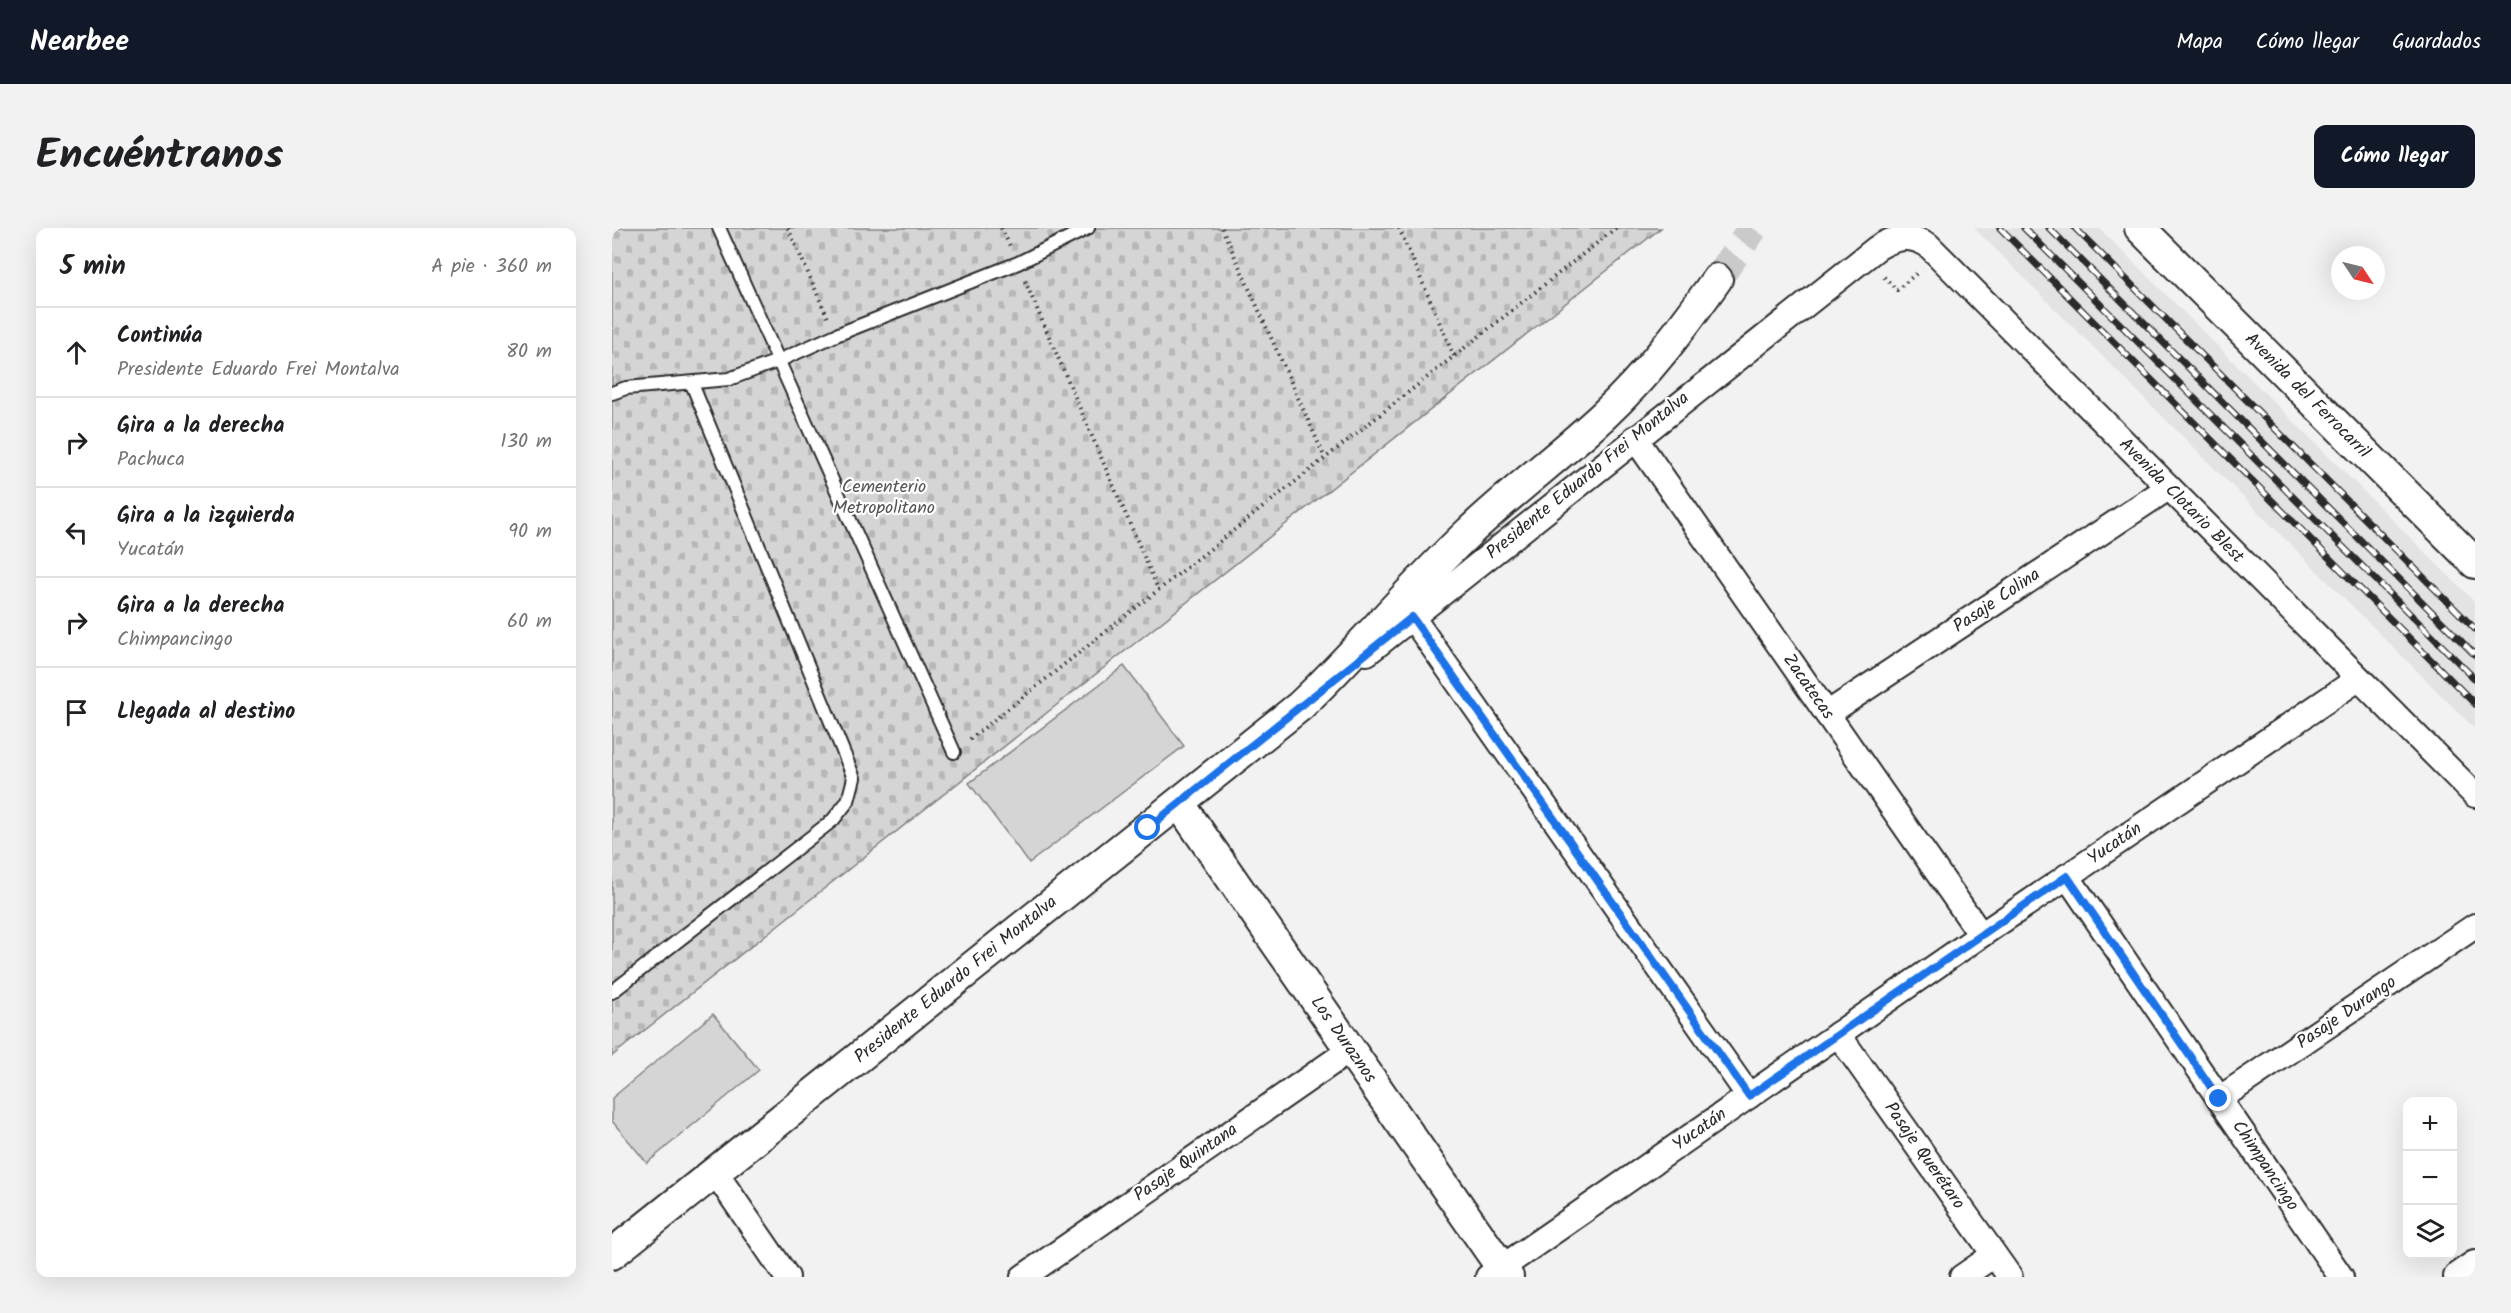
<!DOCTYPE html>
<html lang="es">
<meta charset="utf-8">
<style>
:root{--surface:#fff;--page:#f2f2f2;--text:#202124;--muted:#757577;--line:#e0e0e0;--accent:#111827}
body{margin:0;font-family:Kalam,sans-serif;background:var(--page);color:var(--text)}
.controls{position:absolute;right:18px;bottom:18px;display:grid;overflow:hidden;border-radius:12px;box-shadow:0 6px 24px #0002}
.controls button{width:54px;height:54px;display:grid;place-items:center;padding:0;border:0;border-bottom:2px solid var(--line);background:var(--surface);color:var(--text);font:30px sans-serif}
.compass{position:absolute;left:1719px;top:18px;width:54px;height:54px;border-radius:50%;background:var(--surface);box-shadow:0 6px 24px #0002;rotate:125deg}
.stop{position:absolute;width:18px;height:18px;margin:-14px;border:4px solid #1a73e8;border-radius:50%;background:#fff}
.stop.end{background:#1a73e8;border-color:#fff;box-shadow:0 2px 6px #0008}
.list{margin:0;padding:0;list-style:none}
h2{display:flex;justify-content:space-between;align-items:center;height:78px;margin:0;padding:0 24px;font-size:26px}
h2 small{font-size:20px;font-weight:400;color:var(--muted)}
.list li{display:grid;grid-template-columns:39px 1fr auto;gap:18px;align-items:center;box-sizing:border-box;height:90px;padding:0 24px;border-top:2px solid var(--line)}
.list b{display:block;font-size:22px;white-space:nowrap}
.list p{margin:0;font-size:20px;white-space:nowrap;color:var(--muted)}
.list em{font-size:20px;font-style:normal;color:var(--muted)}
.icon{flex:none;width:33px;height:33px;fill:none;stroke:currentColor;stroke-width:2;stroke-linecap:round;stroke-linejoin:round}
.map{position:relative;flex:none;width:1863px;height:1049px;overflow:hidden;border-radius:12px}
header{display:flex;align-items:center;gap:36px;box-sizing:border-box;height:84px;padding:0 30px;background:var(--accent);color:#fff}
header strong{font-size:28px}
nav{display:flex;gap:33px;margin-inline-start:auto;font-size:21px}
.intro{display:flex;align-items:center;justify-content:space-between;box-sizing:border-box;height:144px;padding:0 36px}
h1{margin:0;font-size:42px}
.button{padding:15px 27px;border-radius:12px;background:var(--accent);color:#fff;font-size:21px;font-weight:700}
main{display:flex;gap:36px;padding:0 36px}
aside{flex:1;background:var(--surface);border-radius:12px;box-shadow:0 6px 24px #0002}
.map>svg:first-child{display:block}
.built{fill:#e3e3e3}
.cemetery{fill:url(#cemetery-stones);stroke:#808080;stroke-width:1.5}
.green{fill:#d5d5d5;stroke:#808080;stroke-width:1.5}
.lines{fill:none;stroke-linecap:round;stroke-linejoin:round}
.tertiary-tunnel{stroke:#cacaca;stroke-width:30;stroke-dasharray:30 15;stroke-linecap:butt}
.service-casing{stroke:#2b2b2b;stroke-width:16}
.minor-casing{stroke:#2b2b2b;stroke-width:28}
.tertiary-casing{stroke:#2b2b2b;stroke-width:34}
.path{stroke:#2b2b2b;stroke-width:4;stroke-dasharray:1.5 4.5;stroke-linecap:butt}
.service{stroke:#fff;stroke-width:12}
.minor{stroke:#fff;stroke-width:24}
.tertiary{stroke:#fff;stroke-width:30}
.rail-casing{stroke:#2b2b2b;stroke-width:7}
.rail{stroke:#fff;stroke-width:4.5;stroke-dasharray:14;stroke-linecap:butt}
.route{stroke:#1a73e8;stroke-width:8}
.labels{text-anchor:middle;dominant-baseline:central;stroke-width:4.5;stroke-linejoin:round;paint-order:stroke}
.street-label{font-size:18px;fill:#2b2b2b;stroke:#fff}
.park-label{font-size:18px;fill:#565656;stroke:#fff}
</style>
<header>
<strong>Nearbee</strong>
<nav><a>Mapa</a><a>Cómo llegar</a><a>Guardados</a></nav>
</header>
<div class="intro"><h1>Encuéntranos</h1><a class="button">Cómo llegar</a></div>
<main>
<aside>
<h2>5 min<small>A pie · 360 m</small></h2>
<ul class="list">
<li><svg class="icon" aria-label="ahead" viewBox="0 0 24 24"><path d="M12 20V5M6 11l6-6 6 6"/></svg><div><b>Continúa</b><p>Presidente Eduardo Frei Montalva</p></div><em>80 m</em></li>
<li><svg class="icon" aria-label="right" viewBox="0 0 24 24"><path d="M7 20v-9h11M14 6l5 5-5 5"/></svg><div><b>Gira a la derecha</b><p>Pachuca</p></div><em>130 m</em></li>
<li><svg class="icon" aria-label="left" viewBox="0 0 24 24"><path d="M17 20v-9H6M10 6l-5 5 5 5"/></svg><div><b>Gira a la izquierda</b><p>Yucatán</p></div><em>90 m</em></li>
<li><svg class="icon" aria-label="right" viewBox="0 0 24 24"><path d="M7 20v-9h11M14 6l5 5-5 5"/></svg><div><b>Gira a la derecha</b><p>Chimpancingo</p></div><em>60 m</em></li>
<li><svg class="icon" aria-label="arrive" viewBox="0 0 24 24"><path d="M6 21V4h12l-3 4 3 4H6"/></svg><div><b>Llegada al destino</b></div></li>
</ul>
</aside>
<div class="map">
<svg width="1863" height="1049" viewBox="0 0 1863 1049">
<defs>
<pattern id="cemetery-stones" width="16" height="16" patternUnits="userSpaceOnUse" patternTransform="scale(1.5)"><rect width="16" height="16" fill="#d5d5d5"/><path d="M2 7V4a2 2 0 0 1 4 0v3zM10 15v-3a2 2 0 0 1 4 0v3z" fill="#b7b7b7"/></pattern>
</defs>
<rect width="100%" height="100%" fill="#f2f2f2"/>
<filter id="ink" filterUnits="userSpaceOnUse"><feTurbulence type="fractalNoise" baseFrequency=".0167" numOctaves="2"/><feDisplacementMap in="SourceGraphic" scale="12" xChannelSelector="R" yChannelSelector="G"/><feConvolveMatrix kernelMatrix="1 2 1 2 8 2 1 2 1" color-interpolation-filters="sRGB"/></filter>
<g filter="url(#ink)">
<path class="built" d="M1362,0H1487L1863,374V501Z"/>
<path class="cemetery" d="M0,0H1049L0,828Z"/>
<g class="green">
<path d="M512,438L572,518L417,635L357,555Z"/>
<path d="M101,786L147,842L35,935L0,893V870Z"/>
</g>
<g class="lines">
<path class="tertiary-tunnel" d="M1105,51L1141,0"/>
<g class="service-casing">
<g id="service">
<path d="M107,0L342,524"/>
<path d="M0,165L14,160L117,151L166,133L224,107L406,35L476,0"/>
<path d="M0,764L221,592L236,573L242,550L80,156"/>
</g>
</g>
<g class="minor-casing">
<g id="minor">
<path d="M1023,210L1369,707"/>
<path d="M800,389L1137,868"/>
<path d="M755,425L1265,20C1283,9 1297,6 1316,17L1863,567"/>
<path d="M1215,486L1556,260"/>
<path d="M1455,648L1729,1049"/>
<path d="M1226,806L1398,1049"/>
<path d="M1607,871L1863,698"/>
<path d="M103,944L175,1049"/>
<path d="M411,1049L738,822"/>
<path d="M876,1049L1369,707L1746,451"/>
<path d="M1350,1049L1382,1027"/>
</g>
</g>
<g class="tertiary-casing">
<g id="tertiary">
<path d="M1528,0L1863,335"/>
<path d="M567,575L896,1049"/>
<path d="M0,1026L688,478C746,423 797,361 855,306C899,264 948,228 992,187C1036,146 1071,99 1105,51"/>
<path d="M1847,1049L1863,1038"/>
</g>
</g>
<g class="path">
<path d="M176,0L216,90"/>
<path d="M389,0L398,18"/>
<path d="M610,0L713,230"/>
<path d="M787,0L842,128"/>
<path d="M1272,49L1285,62L1306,44"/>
<path d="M413,53L546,361"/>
<path d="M358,511L1004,0"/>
</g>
<use href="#service" class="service"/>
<use href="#minor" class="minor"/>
<use href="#tertiary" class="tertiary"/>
<g class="rail-casing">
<g id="rail">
<path d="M1388,0L1863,476"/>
<path d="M1412,0L1863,451"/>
<path d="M1437,0L1863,427"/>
<path d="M1463,0L1863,401"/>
</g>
</g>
<use href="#rail" class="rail"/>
</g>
</g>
<g class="lines" filter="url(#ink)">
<path class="route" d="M536,600L800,389L1137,868L1455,648L1607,871"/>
</g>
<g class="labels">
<g class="street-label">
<text transform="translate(1695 168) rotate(45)">Avenida del Ferrocarril</text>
<text transform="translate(976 248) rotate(-39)">Presidente Eduardo Frei Montalva</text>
<text transform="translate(1569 273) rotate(45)">Avenida Clotario Blest</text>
<text transform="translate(1385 373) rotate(-34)">Pasaje Colina</text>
<text transform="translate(1196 459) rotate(55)">Zacatecas</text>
<text transform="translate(1503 616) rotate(-34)">Yucatán</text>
<text transform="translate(344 752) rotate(-39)">Presidente Eduardo Frei Montalva</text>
<text transform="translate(1735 785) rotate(-34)">Pasaje Durango</text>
<text transform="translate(731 812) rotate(55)">Los Duraznos</text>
<text transform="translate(1088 902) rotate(-35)">Yucatán</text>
<text transform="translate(1312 928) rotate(55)">Pasaje Querétaro</text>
<text transform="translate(574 935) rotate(-35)">Pasaje Quintana</text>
<text transform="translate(1653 938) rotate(56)">Chimpancingo</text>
</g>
<g class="park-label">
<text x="272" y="259">Cementerio<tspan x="272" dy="21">Metropolitano</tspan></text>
</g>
</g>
</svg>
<div class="controls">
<button>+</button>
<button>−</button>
<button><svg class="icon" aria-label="layers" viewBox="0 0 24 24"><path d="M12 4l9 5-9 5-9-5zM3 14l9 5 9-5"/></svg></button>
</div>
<svg class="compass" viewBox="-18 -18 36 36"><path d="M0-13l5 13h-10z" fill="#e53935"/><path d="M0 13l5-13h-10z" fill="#757577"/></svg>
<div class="stop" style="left:536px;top:600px"></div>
<div class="stop end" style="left:1607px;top:871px"></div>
</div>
</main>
